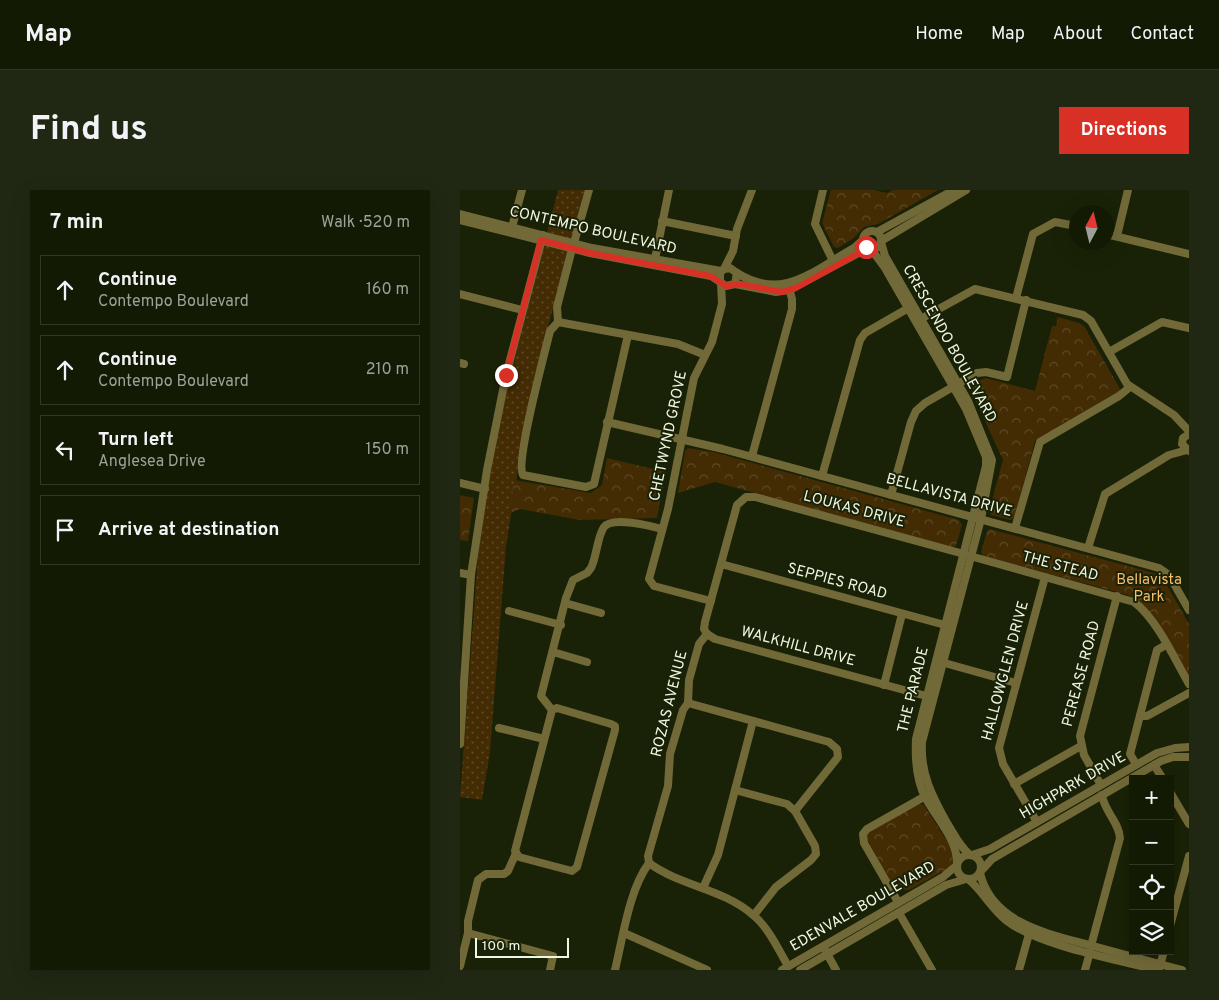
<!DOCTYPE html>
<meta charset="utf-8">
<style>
:root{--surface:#131a04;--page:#202713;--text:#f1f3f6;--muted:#9da19a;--line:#323826;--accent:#d93025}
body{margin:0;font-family:Overpass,sans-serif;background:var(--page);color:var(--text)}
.controls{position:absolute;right:15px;bottom:15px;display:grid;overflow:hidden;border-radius:0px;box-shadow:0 5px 20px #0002}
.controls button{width:45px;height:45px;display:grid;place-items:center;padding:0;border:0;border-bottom:1px solid var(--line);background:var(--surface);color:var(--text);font:25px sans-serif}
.compass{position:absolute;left:609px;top:15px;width:45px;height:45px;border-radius:50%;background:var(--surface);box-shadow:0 5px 20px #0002;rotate:7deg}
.scale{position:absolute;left:15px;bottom:12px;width:94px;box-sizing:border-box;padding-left:5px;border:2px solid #eff6e4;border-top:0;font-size:14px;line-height:18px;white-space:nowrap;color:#eff6e4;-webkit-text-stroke:4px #192206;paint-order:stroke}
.stop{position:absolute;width:15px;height:15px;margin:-11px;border:4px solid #d93025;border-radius:50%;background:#fff}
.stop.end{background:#d93025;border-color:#fff;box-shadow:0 1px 5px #0008}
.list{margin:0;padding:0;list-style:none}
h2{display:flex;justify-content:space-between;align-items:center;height:65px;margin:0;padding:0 20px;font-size:21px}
h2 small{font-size:16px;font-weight:400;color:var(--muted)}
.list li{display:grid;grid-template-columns:32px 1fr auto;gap:15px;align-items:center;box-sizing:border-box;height:70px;margin:0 10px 10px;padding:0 10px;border:1px solid var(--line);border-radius:0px}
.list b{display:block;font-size:19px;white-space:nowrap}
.list p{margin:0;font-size:16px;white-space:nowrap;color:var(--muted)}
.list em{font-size:16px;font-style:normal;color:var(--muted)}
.icon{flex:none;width:28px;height:28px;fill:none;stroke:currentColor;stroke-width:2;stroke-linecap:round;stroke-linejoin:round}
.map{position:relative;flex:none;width:729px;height:780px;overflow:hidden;border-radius:0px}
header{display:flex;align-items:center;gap:30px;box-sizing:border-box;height:70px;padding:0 25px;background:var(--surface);border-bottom:1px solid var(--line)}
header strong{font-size:24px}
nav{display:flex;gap:28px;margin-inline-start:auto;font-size:18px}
.intro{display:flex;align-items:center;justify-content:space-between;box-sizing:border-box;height:120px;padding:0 30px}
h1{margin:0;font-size:35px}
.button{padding:12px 22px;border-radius:0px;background:var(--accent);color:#fff;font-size:18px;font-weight:700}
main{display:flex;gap:30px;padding:0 30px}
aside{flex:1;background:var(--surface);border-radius:0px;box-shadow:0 5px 20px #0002}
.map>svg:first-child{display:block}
.grass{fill:url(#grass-dots)}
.park{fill:url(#park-crowns)}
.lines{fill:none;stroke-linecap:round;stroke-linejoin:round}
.minor{stroke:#726939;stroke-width:8}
.route{stroke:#d93025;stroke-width:6}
.labels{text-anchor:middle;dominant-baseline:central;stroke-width:4;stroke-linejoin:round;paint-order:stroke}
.street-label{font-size:15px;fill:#eff6e4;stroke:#192206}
.park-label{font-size:15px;fill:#f9bd6a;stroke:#192206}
</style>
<header>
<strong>Map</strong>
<nav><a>Home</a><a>Map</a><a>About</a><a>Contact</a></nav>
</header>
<div class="intro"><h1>Find us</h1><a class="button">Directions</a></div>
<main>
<aside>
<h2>7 min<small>Walk · 520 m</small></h2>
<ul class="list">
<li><svg class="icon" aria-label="ahead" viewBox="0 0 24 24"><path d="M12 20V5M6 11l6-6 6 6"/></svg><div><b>Continue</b><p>Contempo Boulevard</p></div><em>160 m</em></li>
<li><svg class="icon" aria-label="ahead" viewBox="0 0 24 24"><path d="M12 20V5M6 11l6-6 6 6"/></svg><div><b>Continue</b><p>Contempo Boulevard</p></div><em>210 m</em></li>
<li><svg class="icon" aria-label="left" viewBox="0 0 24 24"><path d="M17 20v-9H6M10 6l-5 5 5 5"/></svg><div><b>Turn left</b><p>Anglesea Drive</p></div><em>150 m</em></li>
<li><svg class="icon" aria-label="arrive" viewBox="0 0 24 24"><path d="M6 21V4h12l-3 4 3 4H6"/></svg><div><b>Arrive at destination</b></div></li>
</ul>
</aside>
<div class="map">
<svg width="729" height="780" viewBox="0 0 729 780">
<defs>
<pattern id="grass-dots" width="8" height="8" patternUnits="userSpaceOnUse" patternTransform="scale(1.25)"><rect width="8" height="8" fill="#432b03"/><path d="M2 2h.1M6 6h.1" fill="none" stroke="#5e4a28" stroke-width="1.8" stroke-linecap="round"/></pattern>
<pattern id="park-crowns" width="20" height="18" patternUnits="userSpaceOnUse" patternTransform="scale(1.25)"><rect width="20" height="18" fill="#432b03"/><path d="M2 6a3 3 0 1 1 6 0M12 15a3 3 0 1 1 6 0" fill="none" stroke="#5e4a28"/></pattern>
</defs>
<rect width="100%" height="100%" fill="#192206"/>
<path class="grass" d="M98,0H125L72,196L57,285L46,357L30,562L22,610L0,607L19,353L37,238Z"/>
<g class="park">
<path d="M371,0H414L427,3L433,0H478L418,34L404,37L394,48L378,58L374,57L362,33Z"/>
<path d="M598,127L619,133L624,136L660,199L659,202L575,251L554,328L550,330L531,325L529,321L543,270L510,199V194L526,188L575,201L592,136H596Z"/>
<path d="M228,258L253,262L499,330L502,335L496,356L491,357L255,292L218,303L225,261Z"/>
<path d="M147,268L206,282L197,328L120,330L60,319L50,323L54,290L131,303L142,295Z"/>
<path d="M0,305L14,308L8,351L0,350Z"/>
<path d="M530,339L701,385L729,434V487L680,412L668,405L523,366L521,362L527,341Z"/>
<path d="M463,614L489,654L494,671L484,682H481L449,700L434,699L406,647L410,642L456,615Z"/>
</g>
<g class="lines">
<g class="minor">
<path d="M363,0L355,34L375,75"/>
<path d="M0,24L132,58L261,81"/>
<path d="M0,30L130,63L251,86L266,96L275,94L277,83L270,78L264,79L260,83V91"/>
<path d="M202,31L276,46"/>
<path d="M52,37L62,0"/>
<circle cx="412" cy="50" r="9"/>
<path d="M417,42L494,0"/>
<path d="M646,44L729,64"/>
<path d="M657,46L668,0"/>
<path d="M421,51L506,0"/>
<path d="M421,52L425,66L508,211L532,270L521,329L462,552C460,583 472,606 487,633C494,644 499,656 510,665"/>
<path d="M114,53L129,0"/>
<path d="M112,59L97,117L98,132L90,141C85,162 55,272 63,285L126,297L134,294L168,145"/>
<path d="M411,59L425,78L506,219L526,267V276L456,549C455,569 456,589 465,607C476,628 498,650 497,674"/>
<path d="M194,74L209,0"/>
<path d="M264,79L273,61L277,39L292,0"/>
<path d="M277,83C323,112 354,80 394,58L403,50"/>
<path d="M275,94L316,102L329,100L408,58"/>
<path d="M0,104L62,120"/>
<path d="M556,108L573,44L595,32L616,36"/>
<path d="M457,131L515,99L623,125L631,131L667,194L714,225L729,241"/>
<path d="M98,132L218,154L245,165"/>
<path d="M649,162L702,132L729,138"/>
<path d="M0,173L4,174"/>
<path d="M147,232L263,259L699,378L709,385L729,420"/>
<path d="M729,244L723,248L722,254L729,261"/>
<path d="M292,266L332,119V109L328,94"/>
<path d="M362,286L400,150L405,143L452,116"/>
<path d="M0,293L25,299"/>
<path d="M431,305L451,232L456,221L465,213L517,183L526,182L547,187L566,110"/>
<path d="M555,338L580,252L659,206L670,197"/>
<path d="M628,358L645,304L709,265L727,260"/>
<path d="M510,366L674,412C697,429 715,470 729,494"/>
<path d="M261,374L485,435"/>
<path d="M0,383L11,385"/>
<path d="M251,411L194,396L189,389L208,319L234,188L252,152L262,114L261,93"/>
<path d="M105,413L141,423"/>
<path d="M49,421L101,435"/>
<path d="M247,444L244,439L245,432L277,315L286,307H295L504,364"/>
<path d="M247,444L255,449L470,507"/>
<path d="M93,462L127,472"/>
<path d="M481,472L556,493"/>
<path d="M424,495L442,424"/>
<path d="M228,513L369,552L377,559L378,567L335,621"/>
<path d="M97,518L151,534L155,536V540L117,677L112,681L59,667L55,661L92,520Z"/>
<path d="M92,520L81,506L106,408L113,390L127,383L131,378C137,366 137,347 144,337C152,326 191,336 202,339"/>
<path d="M680,526H687L729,503"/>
<path d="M39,538L84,549"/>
<path d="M0,554L11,385L27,280L46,185L83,45"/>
<path d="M676,574L670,564L697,460L706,455"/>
<path d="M694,575L703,589"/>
<path d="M554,594L621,556"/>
<path d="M641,595L624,565L620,546L657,406"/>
<path d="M275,600L327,614L335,621L355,656L356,664L351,670L316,697L294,725"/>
<path d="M710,602L729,634"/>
<path d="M577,632L543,574L539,558L585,387"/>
<circle cx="509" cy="677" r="12"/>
<path d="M512,665L530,659L697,563L715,558L729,557"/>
<path d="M189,673C220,696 264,699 293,725C309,738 318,759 328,776"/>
<path d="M521,681L532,669L701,571L713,567H729"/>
<path d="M520,683C532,734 589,744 633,756C662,764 692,772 722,780"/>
<path d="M508,689C523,701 531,719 547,731C580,756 655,769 697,780"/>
<path d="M243,698L258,665L293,531"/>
<path d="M438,712L404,653L403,644L407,639L469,604"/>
<path d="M439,723L472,780"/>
<path d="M710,736L729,666"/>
<path d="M8,743V731L18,690L26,684H44L48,681L56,663"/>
<path d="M164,743L247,780"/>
<path d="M631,756L660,648C659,632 644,621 642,605"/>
<path d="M365,760L376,780"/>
<path d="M0,776L8,743L93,766L90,780"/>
<path d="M699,779L704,761"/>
<path d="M155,780C163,747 169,700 189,673L188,666L208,596L210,564L223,520L228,513L229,490L239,454L247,444"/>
<path d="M322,780L483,687L497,675"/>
<path d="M340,780L486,695L506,689"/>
<path d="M559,780L569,744"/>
<path d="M625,780L630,762"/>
</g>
</g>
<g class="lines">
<path class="route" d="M46,185L81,50L130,63L250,86L266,96L280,94L322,102L336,98L408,58L406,57"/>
</g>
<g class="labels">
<g class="street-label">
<text transform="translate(133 41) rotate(13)">CONTEMPO BOULEVARD</text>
<text transform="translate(489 154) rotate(61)">CRESCENDO BOULEVARD</text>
<text transform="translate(209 246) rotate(-78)">CHETWYND GROVE</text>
<text transform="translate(489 306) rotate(15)">BELLAVISTA DRIVE</text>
<text transform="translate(394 320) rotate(15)">LOUKAS DRIVE</text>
<text transform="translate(600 377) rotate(15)">THE STEAD</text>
<text transform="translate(377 392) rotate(15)">SEPPIES ROAD</text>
<text transform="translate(338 457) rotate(15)">WALKHILL DRIVE</text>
<text transform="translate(546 481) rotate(-75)">HALLOWGLEN DRIVE</text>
<text transform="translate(622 484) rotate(-75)">PEREASE ROAD</text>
<text transform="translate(454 500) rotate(-76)">THE PARADE</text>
<text transform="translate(210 514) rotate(-76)">ROZAS AVENUE</text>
<text transform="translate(613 596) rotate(-30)">HIGHPARK DRIVE</text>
<text transform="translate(403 717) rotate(-30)">EDENVALE BOULEVARD</text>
</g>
<g class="park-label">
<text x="689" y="390">Bellavista<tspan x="689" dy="17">Park</tspan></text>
</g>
</g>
</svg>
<div class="controls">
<button>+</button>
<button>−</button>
<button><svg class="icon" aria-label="locate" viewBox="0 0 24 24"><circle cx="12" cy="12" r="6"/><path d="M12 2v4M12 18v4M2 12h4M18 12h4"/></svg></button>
<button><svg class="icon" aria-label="layers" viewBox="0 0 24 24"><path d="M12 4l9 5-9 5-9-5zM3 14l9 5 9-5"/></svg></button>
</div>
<svg class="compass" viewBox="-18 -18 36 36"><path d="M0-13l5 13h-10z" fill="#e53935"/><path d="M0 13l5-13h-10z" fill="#9da19a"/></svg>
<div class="scale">100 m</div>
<div class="stop" style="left:406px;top:57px"></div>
<div class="stop end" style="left:46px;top:185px"></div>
</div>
</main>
